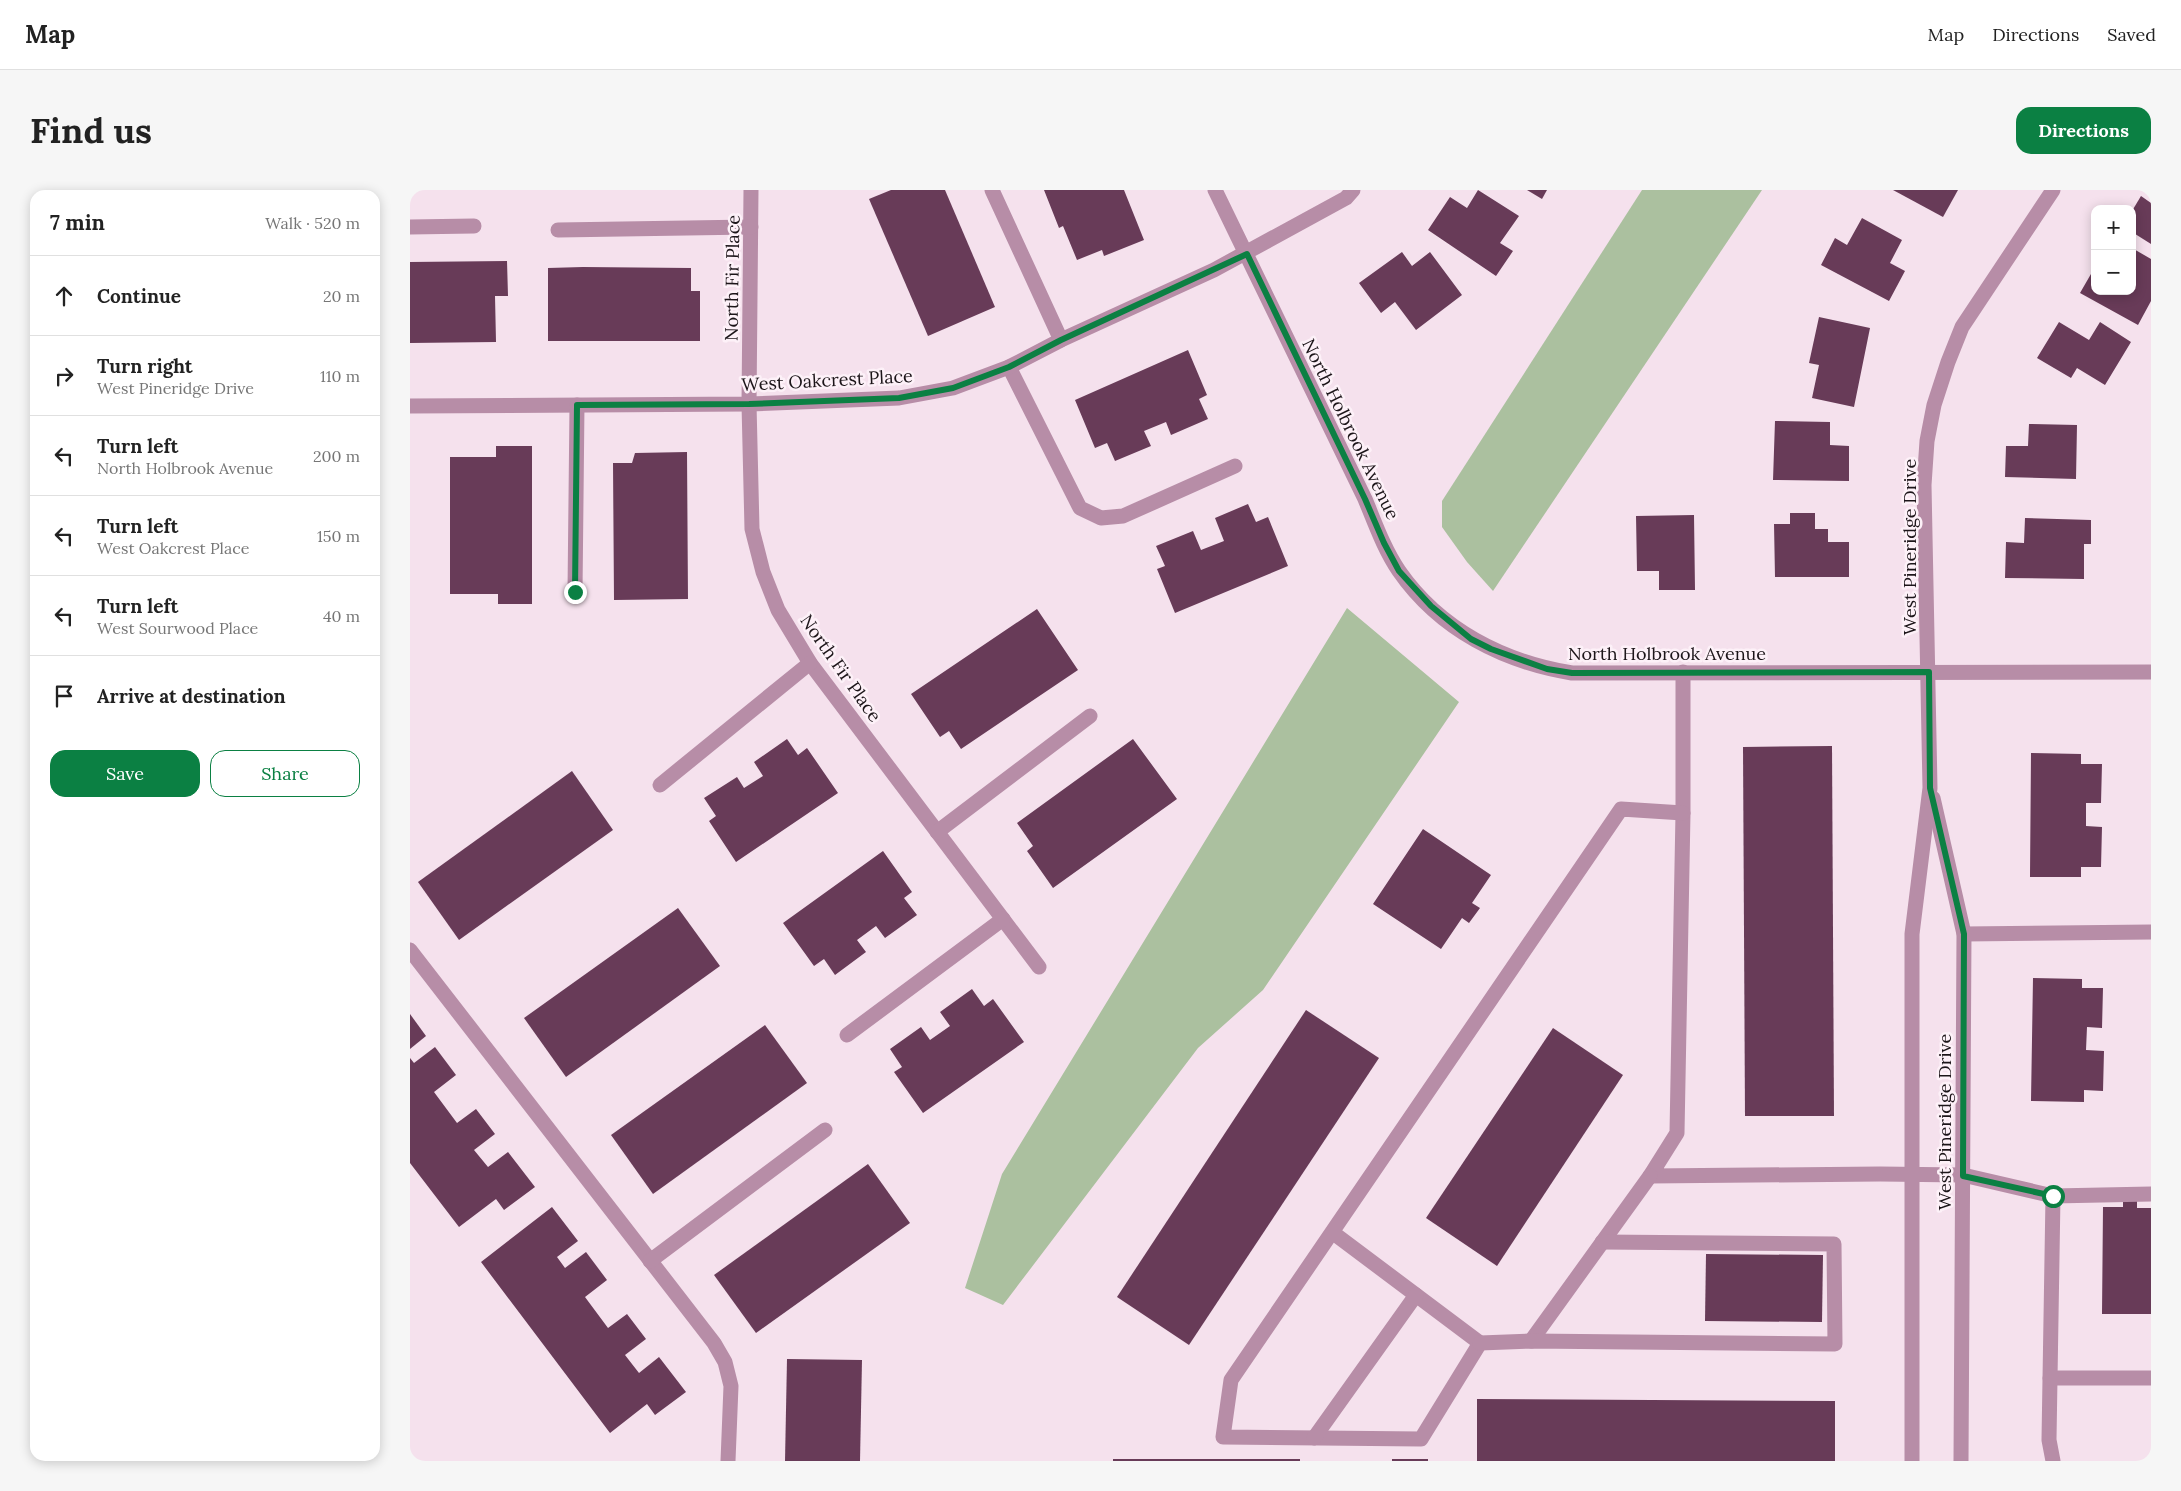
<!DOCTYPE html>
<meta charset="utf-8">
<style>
:root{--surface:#fff;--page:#f6f6f6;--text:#222;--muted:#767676;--line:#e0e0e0;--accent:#0b8043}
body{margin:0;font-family:Lora,serif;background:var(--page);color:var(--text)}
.controls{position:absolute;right:15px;top:15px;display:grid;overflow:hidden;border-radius:10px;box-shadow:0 2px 12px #0003}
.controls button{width:45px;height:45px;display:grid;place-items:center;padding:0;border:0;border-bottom:1px solid var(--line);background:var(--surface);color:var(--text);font:25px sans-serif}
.stop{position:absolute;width:15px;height:15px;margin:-11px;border:4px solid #0b8043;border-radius:50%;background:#fff}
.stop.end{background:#0b8043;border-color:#fff;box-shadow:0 1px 5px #0008}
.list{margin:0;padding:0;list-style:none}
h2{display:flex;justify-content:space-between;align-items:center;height:65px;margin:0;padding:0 20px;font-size:21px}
h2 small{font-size:16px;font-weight:400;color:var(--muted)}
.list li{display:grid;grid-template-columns:32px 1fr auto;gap:15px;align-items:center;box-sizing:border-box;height:80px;padding:0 20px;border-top:1px solid var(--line)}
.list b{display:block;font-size:19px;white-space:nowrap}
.list p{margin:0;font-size:16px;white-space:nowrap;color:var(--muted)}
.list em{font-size:16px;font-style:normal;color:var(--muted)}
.actions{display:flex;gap:10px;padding:15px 20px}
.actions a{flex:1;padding:11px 0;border:1px solid var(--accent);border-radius:15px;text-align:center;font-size:18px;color:var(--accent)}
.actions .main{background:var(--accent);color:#fff}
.icon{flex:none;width:28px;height:28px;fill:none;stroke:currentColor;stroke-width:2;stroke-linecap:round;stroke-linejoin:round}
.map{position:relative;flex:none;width:1741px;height:1271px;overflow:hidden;border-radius:15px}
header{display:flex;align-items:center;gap:30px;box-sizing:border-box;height:70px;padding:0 25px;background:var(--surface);border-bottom:1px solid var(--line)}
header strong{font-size:24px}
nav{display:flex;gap:28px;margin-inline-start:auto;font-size:18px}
.intro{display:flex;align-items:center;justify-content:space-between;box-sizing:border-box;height:120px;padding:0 30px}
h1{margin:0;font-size:35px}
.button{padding:12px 22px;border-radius:15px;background:var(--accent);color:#fff;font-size:18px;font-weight:700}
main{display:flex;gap:30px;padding:0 30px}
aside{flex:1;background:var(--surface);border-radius:15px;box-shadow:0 2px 12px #0003}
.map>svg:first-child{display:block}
.green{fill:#abc09f}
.building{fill:#683b58}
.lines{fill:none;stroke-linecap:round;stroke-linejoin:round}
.minor{stroke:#b78da7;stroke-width:15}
.route{stroke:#0b8043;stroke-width:6}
.labels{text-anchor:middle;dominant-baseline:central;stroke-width:5;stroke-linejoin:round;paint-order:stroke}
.street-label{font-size:18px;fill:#1c1519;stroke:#fdf1f8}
</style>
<header>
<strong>Map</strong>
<nav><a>Map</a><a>Directions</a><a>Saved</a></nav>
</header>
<div class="intro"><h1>Find us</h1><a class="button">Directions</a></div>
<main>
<aside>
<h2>7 min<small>Walk · 520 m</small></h2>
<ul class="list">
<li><svg class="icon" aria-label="ahead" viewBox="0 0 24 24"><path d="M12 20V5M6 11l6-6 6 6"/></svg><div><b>Continue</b></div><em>20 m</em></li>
<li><svg class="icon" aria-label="right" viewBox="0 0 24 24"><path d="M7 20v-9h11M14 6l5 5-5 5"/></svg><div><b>Turn right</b><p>West Pineridge Drive</p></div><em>110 m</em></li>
<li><svg class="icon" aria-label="left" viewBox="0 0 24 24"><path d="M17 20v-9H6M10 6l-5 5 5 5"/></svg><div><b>Turn left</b><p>North Holbrook Avenue</p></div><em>200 m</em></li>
<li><svg class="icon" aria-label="left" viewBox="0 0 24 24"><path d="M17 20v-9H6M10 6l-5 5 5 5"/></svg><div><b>Turn left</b><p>West Oakcrest Place</p></div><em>150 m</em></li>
<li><svg class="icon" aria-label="left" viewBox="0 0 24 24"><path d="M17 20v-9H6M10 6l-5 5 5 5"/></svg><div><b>Turn left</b><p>West Sourwood Place</p></div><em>40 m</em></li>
<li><svg class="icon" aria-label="arrive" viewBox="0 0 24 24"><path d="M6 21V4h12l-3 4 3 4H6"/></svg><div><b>Arrive at destination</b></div></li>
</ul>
<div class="actions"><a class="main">Save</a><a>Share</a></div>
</aside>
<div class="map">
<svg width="1741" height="1271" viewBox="0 0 1741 1271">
<rect width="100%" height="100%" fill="#f5e1ed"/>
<g class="green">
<path d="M1232,0H1352L1083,401L1057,372L1032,337V311Z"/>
<path d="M937,418L1049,512L853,800L788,858L593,1115L555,1098L592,984Z"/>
</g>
<g class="building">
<path d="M481,0H535L585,117L518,146L459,9Z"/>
<path d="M634,0H714L734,50L694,66L692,60L667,70L653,36L649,38Z"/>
<path d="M1068,0L1109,26L1090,53L1103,61L1086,86L1018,40L1040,7L1057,18Z"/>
<path d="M1117,0H1137L1132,9Z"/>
<path d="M1483,0H1548L1533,27Z"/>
<path d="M1731,6L1741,13V54L1722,42V21Z"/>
<path d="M1452,28L1492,50L1480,73L1495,81L1479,111L1411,75L1425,48L1437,55Z"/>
<path d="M1722,58L1741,69V111L1728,135L1670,103L1685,77V101H1722Z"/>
<path d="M992,62L1002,76L1020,62L1052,105L1006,140L985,112L971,123L949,93Z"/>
<path d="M97,71L98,106H85L86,152L0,153V72Z"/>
<path d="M173,77L281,78V101H290V151H138V78Z"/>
<path d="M1409,127L1460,138L1444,217L1402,208L1409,175L1399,173Z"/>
<path d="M1649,132L1679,150L1690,132L1721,152L1695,195L1667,178L1661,188L1627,168Z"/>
<path d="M778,160L797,205L789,209L798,229L761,245L756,232L734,241L741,256L705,271L697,253L685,258L665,210Z"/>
<path d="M1365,231L1420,232V255L1439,256V291L1363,290Z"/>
<path d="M1619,234L1667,235L1666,289L1595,287L1596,256H1618Z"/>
<path d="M86,256H122V414H88V404H40V267H86Z"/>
<path d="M277,262L278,409L204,410L203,273H222L225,263Z"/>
<path d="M838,314L846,332L858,327L878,376L765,423L747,379L755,376L746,356L783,341L791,360L814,351L805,328Z"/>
<path d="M1380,323H1405V339H1418V352H1439V387H1365L1364,334H1380Z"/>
<path d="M1284,325L1285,400H1249V381H1227L1226,326Z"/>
<path d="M1615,328L1681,330V354H1674V389L1595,388L1596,352L1614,353Z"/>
<path d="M627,419L668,480L551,559L539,541L530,547L501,504Z"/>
<path d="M377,549L388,565L397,558L428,603L326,672L299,631L306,626L294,608L327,587L334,598L353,586L344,572Z"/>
<path d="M723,549L767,609L643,698L617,661L623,656L607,633Z"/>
<path d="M1422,556L1424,926H1335L1333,557Z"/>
<path d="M1621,563L1671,564V574H1692L1691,613H1676V636L1692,637L1691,677H1671V687H1620Z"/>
<path d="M162,581L203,640L49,750L8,692Z"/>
<path d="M1013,639L1081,685L1062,713L1070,718L1059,733L1052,728L1031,759L963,714Z"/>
<path d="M473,661L502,702L494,708L507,725L475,748L466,736L447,750L456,762L425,785L414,769L404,776L373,733Z"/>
<path d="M268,718L310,776L156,887L114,828Z"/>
<path d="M1623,788L1672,789V798H1693L1692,838L1677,837L1676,860L1694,861L1693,901L1674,900V912L1621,911Z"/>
<path d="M562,799L574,816L583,809L614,852L513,923L484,882L492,877L480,859L511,837L520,850L540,836L530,822Z"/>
<path d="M896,820L969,868L779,1155L707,1107Z"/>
<path d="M0,824L16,846L0,859Z"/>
<path d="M355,835L397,893L243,1004L201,945Z"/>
<path d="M1143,838L1213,885L1087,1076L1016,1028Z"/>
<path d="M25,857L46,885L24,902L47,933L66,919L85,944L64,960L78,977L98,962L125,997L94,1020L86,1009L49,1037L0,973V868L4,873Z"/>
<path d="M458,974L500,1033L346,1143L304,1085Z"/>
<path d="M1713,1005L1727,1010V1018H1741V1124H1692L1693,1017H1713Z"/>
<path d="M142,1017L168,1051L147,1067L155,1078L176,1062L197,1090L175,1107L198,1138L217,1124L236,1149L215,1165L229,1183L249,1167L276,1202L245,1225L237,1214L200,1243L71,1072Z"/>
<path d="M1296,1064L1413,1065L1412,1132L1295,1131Z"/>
<path d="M377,1169L452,1170L450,1271H375Z"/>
<path d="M1067,1209L1425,1211V1271H1067Z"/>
<rect x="703" y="1269" width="187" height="2"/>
<rect x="982" y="1269" width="36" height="2"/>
</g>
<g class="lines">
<g class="minor">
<path d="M341,0L339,214L342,339L353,382L368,420L400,473L629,777"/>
<path d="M582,0L651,150"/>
<path d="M805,0L955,309C965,333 974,359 989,381C1030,440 1094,472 1162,483L1741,482"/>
<path d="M0,37L64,36"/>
<path d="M148,40L341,37"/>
<path d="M599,177L670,318L691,328L713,326L825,276"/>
<path d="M0,216L339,214L489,208L543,198L599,177L651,150L804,80L936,8L943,0"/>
<path d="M165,402L167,215"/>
<path d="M1273,482V623L1267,943L1240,986L1470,984L1553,985L1643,1006L1639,1250L1643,1271"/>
<path d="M250,595L400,473"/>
<path d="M1523,608L1554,744L1551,1271"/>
<path d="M527,642L680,526"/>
<path d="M1554,744L1741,742"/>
<path d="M0,760L304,1153L315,1172L321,1196L318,1271"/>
<path d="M437,845L593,729"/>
<path d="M1643,1006L1741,1004"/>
<path d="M922,1042L1070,1153L1011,1249L813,1247L821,1190L1211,619L1273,623"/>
<path d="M240,1071L415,940"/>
<path d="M1121,1151L1240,986"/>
<path d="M1070,1153L1121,1151L1425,1154L1424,1054L1192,1052"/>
<path d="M1640,1188H1741"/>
<path d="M904,1248L1006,1105"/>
<path d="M1502,1271V744L1520,598L1514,295L1517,251L1524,215L1538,172L1552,137L1643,0"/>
</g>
</g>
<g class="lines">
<path class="route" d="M165,402L167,215L339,214L489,208L543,198L599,177L651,150L837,64L955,309L974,353L989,381L1021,416L1061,449L1081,459L1137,479L1162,483L1519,482L1520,598L1554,744L1553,986L1643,1006"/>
</g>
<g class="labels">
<g class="street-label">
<text transform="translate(322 88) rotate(-89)">North Fir Place</text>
<text transform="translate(417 190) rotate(-3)">West Oakcrest Place</text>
<text transform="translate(941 239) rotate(64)">North Holbrook Avenue</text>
<text transform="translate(1499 357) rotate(-90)">West Pineridge Drive</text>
<text x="1257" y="463">North Holbrook Avenue</text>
<text transform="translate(431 478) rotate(55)">North Fir Place</text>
<text transform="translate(1534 932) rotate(-90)">West Pineridge Drive</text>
</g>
</g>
</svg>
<div class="controls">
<button>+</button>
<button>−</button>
</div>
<div class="stop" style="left:1643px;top:1006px"></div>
<div class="stop end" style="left:165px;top:402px"></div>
</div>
</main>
